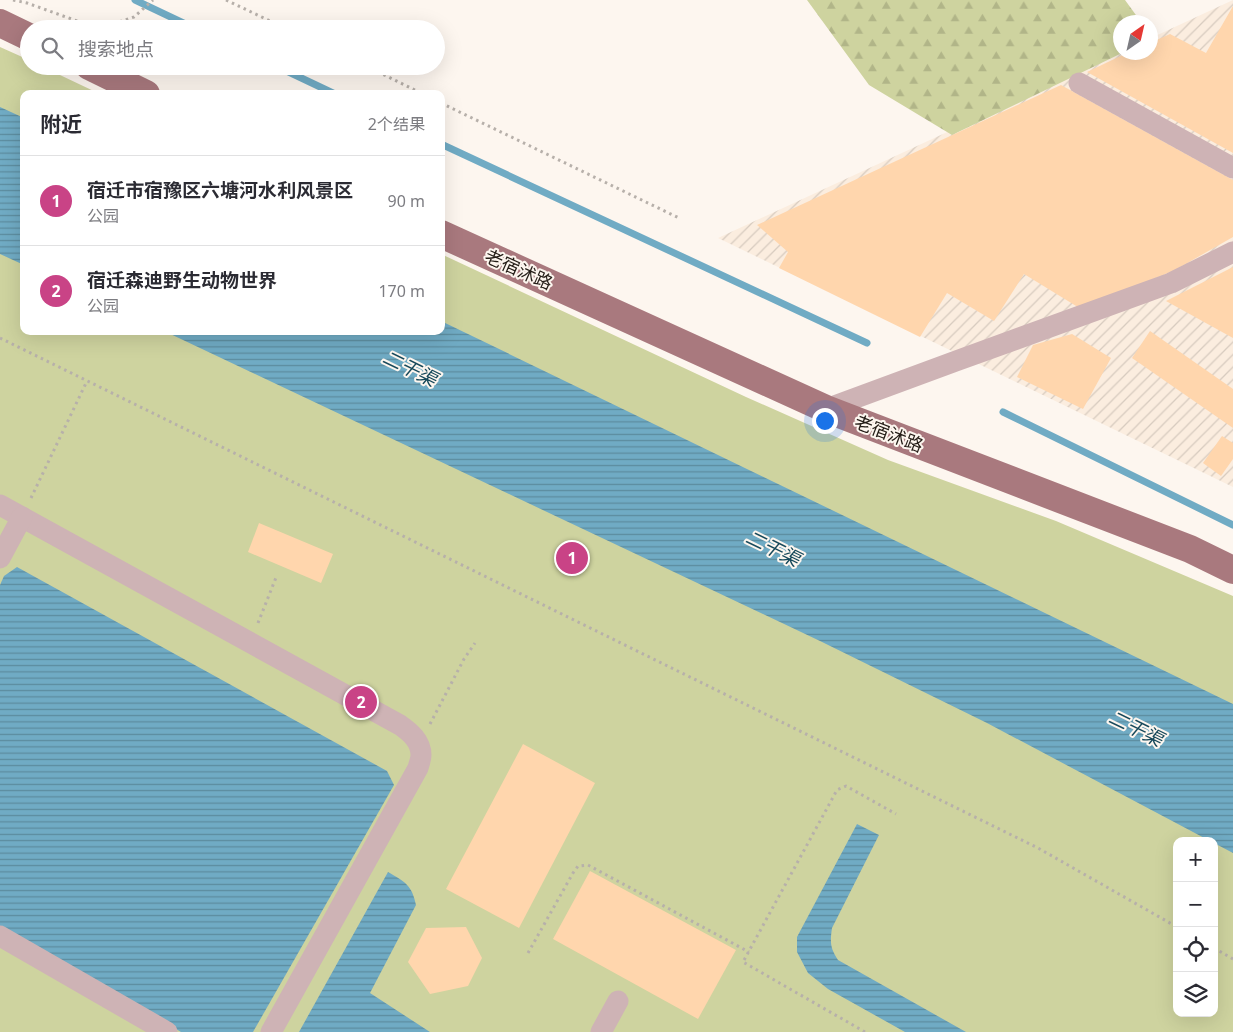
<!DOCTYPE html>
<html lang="zh">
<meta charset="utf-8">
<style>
:root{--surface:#fff;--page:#f7f7f7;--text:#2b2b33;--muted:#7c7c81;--line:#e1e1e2;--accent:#c94386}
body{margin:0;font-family:"Noto Sans","Noto Sans SC",sans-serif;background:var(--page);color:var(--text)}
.controls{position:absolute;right:15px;bottom:15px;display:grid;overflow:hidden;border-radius:10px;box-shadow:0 5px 20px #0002}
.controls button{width:45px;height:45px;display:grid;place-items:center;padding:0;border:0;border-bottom:1px solid var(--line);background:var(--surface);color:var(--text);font:25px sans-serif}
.compass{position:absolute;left:1113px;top:15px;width:45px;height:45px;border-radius:50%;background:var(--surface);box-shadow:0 5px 20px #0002;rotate:34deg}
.you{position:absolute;left:824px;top:420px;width:18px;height:18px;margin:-12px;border:4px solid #fff;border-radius:50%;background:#1a73e8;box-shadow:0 0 0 8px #1a73e833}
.badge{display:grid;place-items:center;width:32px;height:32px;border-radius:50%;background:var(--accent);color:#fff;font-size:16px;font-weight:700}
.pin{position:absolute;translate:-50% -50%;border:2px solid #fff;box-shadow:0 1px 5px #0006}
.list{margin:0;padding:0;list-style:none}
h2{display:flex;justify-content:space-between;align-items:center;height:65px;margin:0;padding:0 20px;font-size:21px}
h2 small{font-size:16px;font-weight:400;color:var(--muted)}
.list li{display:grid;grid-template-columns:32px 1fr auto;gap:15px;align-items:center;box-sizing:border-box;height:90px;padding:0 20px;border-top:1px solid var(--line)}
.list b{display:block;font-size:19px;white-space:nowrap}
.list p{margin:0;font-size:16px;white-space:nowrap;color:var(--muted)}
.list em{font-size:16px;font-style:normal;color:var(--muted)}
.icon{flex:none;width:28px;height:28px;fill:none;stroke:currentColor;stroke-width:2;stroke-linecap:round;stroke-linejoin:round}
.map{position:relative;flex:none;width:1233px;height:1032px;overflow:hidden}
.search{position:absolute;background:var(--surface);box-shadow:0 5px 20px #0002;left:20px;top:20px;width:425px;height:55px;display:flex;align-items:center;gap:12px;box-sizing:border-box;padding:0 18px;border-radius:28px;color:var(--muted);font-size:19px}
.panel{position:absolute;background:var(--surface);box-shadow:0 5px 20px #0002;left:20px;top:90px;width:425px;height:245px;border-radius:10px}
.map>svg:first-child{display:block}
.industrial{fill:url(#industrial-furrows)}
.forest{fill:url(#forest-firs)}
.park{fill:#ced39f;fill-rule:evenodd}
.water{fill:url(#water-rules)}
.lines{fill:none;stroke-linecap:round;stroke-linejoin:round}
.stream{stroke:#70abc4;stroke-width:7}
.building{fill:#ffd6ad}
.path{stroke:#b7b0aa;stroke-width:3;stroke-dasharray:2.5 4;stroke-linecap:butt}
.minor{stroke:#ceb3b5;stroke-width:21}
.major{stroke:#a9797e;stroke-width:28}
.labels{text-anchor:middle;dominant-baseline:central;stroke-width:4;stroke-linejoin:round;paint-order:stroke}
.street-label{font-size:18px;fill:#241d17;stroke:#fdf6ef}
.water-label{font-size:19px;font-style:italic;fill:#17495b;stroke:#fdf6ef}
</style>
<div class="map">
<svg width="1233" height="1032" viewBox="0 0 1233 1032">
<defs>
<pattern id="industrial-furrows" width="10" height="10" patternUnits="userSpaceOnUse" patternTransform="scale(1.25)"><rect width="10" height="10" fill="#fbeddf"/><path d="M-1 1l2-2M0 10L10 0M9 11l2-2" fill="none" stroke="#d7cbbf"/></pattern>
<pattern id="forest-firs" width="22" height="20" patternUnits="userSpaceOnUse" patternTransform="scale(1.25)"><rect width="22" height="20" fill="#ced39f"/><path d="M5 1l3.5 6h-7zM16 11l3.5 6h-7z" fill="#b1b588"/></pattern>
<pattern id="water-rules" width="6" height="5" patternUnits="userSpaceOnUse" patternTransform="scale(1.25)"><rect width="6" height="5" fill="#70abc4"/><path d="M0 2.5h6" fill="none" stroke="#5c8b9e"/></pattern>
</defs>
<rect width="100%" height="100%" fill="#fdf6ef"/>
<path class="industrial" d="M1233,0V487L718,238L1120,52H1150L1151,38Z"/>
<path class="forest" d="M807,0H1125L1141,22H1120V52L1122,53L952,135L869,85Z"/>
<path class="park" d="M0,47L29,60V66H41L100,94H24V331H441V254L746,397L888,460L1056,521L1233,596V1032H0ZM1177,841H1214V1013H1177Z"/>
<g class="water">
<path d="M0,107L24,118V265L0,254Z"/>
<path d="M441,321L1233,704V853L1214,843V841H1210L987,723L820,641L164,331H441Z"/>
<path d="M17,567L387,771L394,785L253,1032H181L0,926V585L4,576Z"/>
<path d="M857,824L879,835L832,928C830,942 830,948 838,960L966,1032H905L828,989L808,973L797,952V937Z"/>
<path d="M388,872C405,882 412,885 416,905L370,993L430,1032H299Z"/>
</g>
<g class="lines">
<g class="stream">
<path d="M135,0L196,29"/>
<path d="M276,66L335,94"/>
<path d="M441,144L867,343"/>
<path d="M1003,412L1233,525"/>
</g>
</g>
<g class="building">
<path d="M1233,6V153L1087,72L1129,52H1150V43L1170,34L1206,53Z"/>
<path d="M1061,85L1233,180V237L1175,270L1081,309L1024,274L994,321L947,293L920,337L779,268L788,252L757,225Z"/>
<path d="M1233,267V338L1166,301Z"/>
<path d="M1150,331L1233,389V428L1132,358Z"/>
<path d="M1072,334L1111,358L1083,409L1017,377L1033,345Z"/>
<path d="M1222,436L1233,443V459L1221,476L1203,463Z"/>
<path d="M259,523L333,554L321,583L248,552Z"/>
<path d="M523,744L595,783L519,928L446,889Z"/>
<path d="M590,871L736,950L698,1019L553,939Z"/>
<path d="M466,927L482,958L468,986L430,994L408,962L426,928Z"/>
</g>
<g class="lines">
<g class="path">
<path d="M13,0L27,3L80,22L116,23L134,17L153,0"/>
<path d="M226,0L287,29"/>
<path d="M366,66L423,94"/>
<path d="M441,103L679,218"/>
<path d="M0,338L1038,848L1177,927"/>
<path d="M31,498L87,381"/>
<path d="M258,623L277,575"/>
<path d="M430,724L464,659L475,643"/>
<path d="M1214,948L1233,959"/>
<path d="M528,953L573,873L578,866L588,865L749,952"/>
<path d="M865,1032L743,962L837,790L846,786L896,814"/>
</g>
<g class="minor">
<path d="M1079,83L1233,168"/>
<path d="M826,409L956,361L1171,283L1233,252"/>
<path d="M0,505L400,725C410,732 421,741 421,755C421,759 419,764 418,768L271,1032"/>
<path d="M0,558L22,517"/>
<path d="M0,936L167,1032"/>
<path d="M601,1032L618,1001"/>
</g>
<g class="major">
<path d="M0,23L29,37"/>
<path d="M89,66L146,94"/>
<path d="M441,234L826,409L1190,549L1233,570"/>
</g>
</g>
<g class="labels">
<g class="street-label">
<text transform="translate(519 269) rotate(24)">老宿沭路</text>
<text transform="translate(889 433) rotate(21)">老宿沭路</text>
</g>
<g class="water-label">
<text transform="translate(410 368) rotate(26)">二干渠</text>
<text transform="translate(773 548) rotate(26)">二干渠</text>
<text transform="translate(1136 728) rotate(26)">二干渠</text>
</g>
</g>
</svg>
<div class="controls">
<button>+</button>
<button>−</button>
<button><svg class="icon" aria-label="locate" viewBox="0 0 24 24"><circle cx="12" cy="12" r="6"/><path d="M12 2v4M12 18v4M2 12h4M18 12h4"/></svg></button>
<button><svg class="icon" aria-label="layers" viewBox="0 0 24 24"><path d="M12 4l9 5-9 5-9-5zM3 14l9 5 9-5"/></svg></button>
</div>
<svg class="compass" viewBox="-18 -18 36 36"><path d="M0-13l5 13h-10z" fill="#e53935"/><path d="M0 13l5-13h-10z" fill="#7c7c81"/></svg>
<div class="you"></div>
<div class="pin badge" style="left:572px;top:558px">1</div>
<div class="pin badge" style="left:361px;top:702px">2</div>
<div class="search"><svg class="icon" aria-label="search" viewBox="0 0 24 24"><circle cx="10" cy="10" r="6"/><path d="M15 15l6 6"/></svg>搜索地点</div>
<section class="panel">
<h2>附近<small>2个结果</small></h2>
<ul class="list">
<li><span class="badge">1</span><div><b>宿迁市宿豫区六塘河水利风景区</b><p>公园</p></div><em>90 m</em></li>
<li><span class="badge">2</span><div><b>宿迁森迪野生动物世界</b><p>公园</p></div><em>170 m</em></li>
</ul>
</section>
</div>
